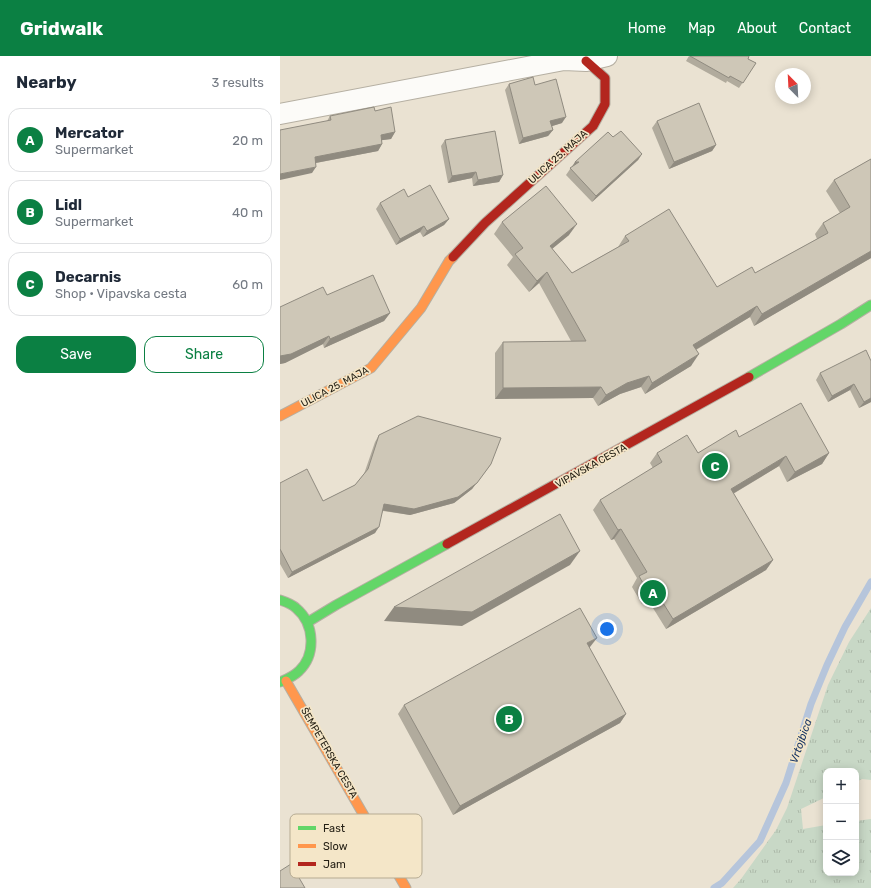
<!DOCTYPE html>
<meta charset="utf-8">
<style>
:root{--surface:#fff;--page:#f2f2f3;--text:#1f2937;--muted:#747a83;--line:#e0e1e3;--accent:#0b8043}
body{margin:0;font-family:Rubik,sans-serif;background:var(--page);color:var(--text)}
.controls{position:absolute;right:12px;bottom:12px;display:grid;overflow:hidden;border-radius:8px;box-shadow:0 2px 10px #0003}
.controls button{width:36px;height:36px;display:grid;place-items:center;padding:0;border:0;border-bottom:1px solid var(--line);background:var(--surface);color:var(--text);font:20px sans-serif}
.compass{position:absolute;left:495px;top:12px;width:36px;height:36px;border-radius:50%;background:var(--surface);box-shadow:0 2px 10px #0003;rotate:336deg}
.you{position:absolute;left:327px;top:573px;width:14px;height:14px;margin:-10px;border:3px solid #fff;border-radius:50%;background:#1a73e8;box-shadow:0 0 0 6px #1a73e833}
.badge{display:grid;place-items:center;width:26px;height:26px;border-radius:50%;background:var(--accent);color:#fff;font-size:13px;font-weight:700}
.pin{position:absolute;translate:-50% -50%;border:2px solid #fff;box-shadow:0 1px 4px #0006}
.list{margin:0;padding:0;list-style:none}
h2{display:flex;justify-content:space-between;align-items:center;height:52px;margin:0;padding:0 16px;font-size:17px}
h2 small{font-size:13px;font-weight:400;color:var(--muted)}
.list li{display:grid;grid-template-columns:26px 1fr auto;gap:12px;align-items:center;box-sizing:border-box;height:64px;margin:0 8px 8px;padding:0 8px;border:1px solid var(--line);border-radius:12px}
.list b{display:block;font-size:15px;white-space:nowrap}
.list p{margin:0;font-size:13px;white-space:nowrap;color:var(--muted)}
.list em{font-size:13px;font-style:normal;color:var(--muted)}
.actions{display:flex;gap:8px;padding:12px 16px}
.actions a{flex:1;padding:9px 0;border:1px solid var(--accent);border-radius:12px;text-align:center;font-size:14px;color:var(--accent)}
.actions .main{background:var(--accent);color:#fff}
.icon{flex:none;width:22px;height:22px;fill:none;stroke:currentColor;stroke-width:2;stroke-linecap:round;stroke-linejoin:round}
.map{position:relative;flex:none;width:591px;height:832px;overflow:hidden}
header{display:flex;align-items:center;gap:24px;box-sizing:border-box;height:56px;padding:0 20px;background:var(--accent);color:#fff}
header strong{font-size:19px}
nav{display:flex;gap:22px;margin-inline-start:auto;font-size:14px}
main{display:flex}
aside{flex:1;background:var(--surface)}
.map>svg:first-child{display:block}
.grass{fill:url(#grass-tufts)}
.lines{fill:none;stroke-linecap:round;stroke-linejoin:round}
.stream{stroke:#b6c5db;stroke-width:7}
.street-casing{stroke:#b5afa2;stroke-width:22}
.fast-casing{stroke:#b5afa2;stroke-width:11}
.slow-casing{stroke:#b5afa2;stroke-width:11}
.jam-casing{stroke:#b5afa2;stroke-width:11}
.street{stroke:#fcfbf8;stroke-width:20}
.fast{stroke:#63d668;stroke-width:9}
.slow{stroke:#ff974d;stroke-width:9}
.jam{stroke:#b3261e;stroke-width:9}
.wall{fill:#b1ab9d}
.shaded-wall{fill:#908b80}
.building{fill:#cec7b7;stroke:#908b80}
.labels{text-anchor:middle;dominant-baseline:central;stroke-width:3.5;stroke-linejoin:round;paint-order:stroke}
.street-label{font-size:10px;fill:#252015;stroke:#f4e6c8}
.water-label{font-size:11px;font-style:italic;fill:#173565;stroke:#f4e6c8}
.key{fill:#f4e6c8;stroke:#b6ab92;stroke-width:1}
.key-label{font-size:11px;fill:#252015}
</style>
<header>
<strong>Gridwalk</strong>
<nav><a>Home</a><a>Map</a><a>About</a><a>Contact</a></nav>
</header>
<main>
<aside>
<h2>Nearby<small>3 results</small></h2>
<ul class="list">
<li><span class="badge">A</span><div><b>Mercator</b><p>Supermarket</p></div><em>20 m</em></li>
<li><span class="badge">B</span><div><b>Lidl</b><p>Supermarket</p></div><em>40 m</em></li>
<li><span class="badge">C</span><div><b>Decarnis</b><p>Shop · Vipavska cesta</p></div><em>60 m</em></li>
</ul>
<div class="actions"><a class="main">Save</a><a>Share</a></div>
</aside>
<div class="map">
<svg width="591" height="832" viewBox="0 0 591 832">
<defs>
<pattern id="grass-tufts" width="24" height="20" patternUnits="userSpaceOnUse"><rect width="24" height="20" fill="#c8d8c6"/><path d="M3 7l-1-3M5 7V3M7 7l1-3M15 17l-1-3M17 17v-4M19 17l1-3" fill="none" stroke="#acb9a9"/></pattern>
</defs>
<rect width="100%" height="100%" fill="#eae2d2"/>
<path class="grass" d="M591,552V724L582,723L576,726V715H546V741L521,753L523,773L546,769V817H576V765L591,763V832H453L461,823L496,774L507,752L548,629L569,586Z"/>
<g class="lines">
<path class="stream" d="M434,832L442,827L480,785L506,727L531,648L547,609L565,571L591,526"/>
<g class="street-casing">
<path id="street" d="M0,58L284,4L306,5L327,0"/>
</g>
<g class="fast-casing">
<g id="fast">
<path d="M469,321L561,268L591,249"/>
<path d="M0,544C6,546 12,548 16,552C35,568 36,599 19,615C13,621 7,623 0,626"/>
<path d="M28,566L56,549L167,488"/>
</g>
</g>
<g class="slow-casing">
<g id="slow">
<path d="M0,360L91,312L141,252L169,205L173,201"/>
<path d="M6,625L126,832"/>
</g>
</g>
<g class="jam-casing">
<g id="jam">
<path d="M173,201L205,167L313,70L325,48V22L306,5"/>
<path d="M167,488L469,321"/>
</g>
</g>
<use href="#street" class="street"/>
<use href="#fast" class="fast"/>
<use href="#slow" class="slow"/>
<use href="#jam" class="jam"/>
</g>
<g class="wall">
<path d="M409,0H469L468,3L476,7L459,32L447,25L446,27L406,5Z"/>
<path d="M229,28L255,29L282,67L272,70L273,74L268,80L239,88L225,34Z"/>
<path d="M95,55L115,76L111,83L102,84V88L98,95L36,107L32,117L47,65L50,60Z"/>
<path d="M377,65L436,89L432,95L389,113L372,72Z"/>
<path d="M333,81L362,98L358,104L312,146L286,119L295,106Z"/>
<path d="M165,84L223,119L219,126L193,130L192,122L168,127L161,90Z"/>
<path d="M591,103V202L474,270L470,261L416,294L411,310L365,338L361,331L340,338L318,350L313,342L215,343V297L223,286L291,285L259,227L249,236L227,209L233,201L214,178L222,166L289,179L272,193L292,217L338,191L345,180L437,231L475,217L537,183L535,178L543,167L560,157L546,135L554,124Z"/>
<path d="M128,141L169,163L164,169L143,181L140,176L116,189L96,153L100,147Z"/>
<path d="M47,239L110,257L104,265L44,292L43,288L5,307L0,308V251Z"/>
<path d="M591,305V346L579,352L570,334L548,346L536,324L540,317Z"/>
<path d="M99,379L211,408L192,433L174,447L130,459L103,455L95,477L8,522L0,508V427L43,445L75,429L84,418L95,386Z"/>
<path d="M459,381L549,397L542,408L507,426L499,410L453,438L493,504L486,514L386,573L368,544L362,548L352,531L357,522L334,483L331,484L313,454L320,444L373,412L370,407L377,397H418Z"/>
<path d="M310,591L309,592L346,658L340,667L173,759L118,658L124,649Z"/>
</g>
<g class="shaded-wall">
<path d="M286,61L282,67L266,72L270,65Z"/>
<path d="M273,74L268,80L239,88L243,82Z"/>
<path d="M115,76L111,83L96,85L101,79Z"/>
<path d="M102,88L98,95L30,108L35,101Z"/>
<path d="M436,89L432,95L389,113L394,106Z"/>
<path d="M362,98L358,104L312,146L316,140Z"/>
<path d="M295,106H299L291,113Z"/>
<path d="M36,111L32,117L0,124V118Z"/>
<path d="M196,116L192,122L168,127L172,120Z"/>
<path d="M223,119L219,126L193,130L198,124Z"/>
<path d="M169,163L164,169L143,181L147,175Z"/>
<path d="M297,168L289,179L262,201L270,190Z"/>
<path d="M144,170L140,176L116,189L120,183Z"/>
<path d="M591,195V202L474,270L482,258Z"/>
<path d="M267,216L259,227L249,236L257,225Z"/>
<path d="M477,250L470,261L405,300L413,289Z"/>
<path d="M110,257L104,265L44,292L50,283Z"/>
<path d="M49,280L43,288L5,307L0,308V300Z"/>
<path d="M419,298L411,310L365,338L372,327Z"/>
<path d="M369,320L361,331L340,338L318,350L326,339L347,327Z"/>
<path d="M574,328L570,334L548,346L552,340Z"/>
<path d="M321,331L313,342L215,343L223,332Z"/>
<path d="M591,342V346L579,352L584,346Z"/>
<path d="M549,397L542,408L507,426L515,416Z"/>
<path d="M506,400L499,410L444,443L451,433Z"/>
<path d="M211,408L192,433L174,447L130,459L100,454L104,448Z"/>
<path d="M99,471L95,477L8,522L12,516Z"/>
<path d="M341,473L334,483L331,484L338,474Z"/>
<path d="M300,495L290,509L182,570L104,565L114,551Z"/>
<path d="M493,504L486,514L386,573L393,563Z"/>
<path d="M375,534L368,544L362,548L369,538Z"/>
<path d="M317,582L310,591L301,596L307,587Z"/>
<path d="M346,658L340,667L173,759L180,750Z"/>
</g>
<g class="building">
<path d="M410,0H469L468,3L476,7L463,27L450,20L449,22Z"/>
<path d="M253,21L255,29L276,23L286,61L270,65L273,74L243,82L229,28Z"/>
<path d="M419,47L436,89L394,106L377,65Z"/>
<path d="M94,51L95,55L111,51L115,76L101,79L102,88L35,101L36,111L0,118V74L51,64L50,60Z"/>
<path d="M215,75L223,119L198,124L196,116L172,120L165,84Z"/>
<path d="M341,75L362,98L316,140L290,112L299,106H295L328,76L333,81Z"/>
<path d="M591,103V195L482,258L477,250L413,289L419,298L372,327L369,320L347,327L326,339L321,331L223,332V286L306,285L267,216L257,225L235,198L243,192L222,166L266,130L297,168L270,190L292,217L349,185L345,180L389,153L437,231L472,211L475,217L548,177L543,167L570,151L554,124Z"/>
<path d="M150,129L169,163L147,175L144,170L120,183L100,147L124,133L128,141Z"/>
<path d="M93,219L110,257L50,283L49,280L11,298L0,300V251L43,231L47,239Z"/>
<path d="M586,294L591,305V342L584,346L574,328L552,340L540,317Z"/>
<path d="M521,347L549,397L515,416L506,400L451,433L493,504L393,563L375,534L369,538L359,520L367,516L341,473L338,474L320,444L382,406L377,397L407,379L418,397L456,374L459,381Z"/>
<path d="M138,360L221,382L211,408L197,427L178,441L134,453L104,448L99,471L12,516L0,493V427L27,413L43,445L75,429L88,413L99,379Z"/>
<path d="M280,458L300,495L192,556L114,551Z"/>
<path d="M300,552L317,582L307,587L346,658L180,750L124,649Z"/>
<path d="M11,808L25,832H0V815Z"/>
</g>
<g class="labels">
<g class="street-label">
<text transform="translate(278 101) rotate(-42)">ULICA 25. MAJA</text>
<text transform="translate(55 331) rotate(-28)">ULICA 25. MAJA</text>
<text transform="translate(311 410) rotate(-29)">VIPAVSKA CESTA</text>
<text transform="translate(49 697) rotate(60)">ŠEMPETERSKA CESTA</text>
</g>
<g class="water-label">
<text transform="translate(521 685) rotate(-71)">Vrtojbica</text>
</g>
</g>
<rect x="10" y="758" width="132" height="64" rx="6" class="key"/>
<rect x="18" y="770" width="18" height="4" fill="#63d668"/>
<rect x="18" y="788" width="18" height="4" fill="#ff974d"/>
<rect x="18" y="806" width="18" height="4" fill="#b3261e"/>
<g class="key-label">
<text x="43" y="776">Fast</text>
<text x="43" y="794">Slow</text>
<text x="43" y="812">Jam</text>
</g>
</svg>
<div class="controls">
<button>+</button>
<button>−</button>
<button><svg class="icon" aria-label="layers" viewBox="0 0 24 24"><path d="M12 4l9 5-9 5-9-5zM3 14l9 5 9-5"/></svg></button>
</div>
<svg class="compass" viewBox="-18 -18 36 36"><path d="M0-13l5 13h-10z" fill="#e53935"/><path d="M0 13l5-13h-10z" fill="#747a83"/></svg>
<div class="you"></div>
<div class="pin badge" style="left:373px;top:537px">A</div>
<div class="pin badge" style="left:229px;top:663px">B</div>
<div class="pin badge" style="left:435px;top:410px">C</div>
</div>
</main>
